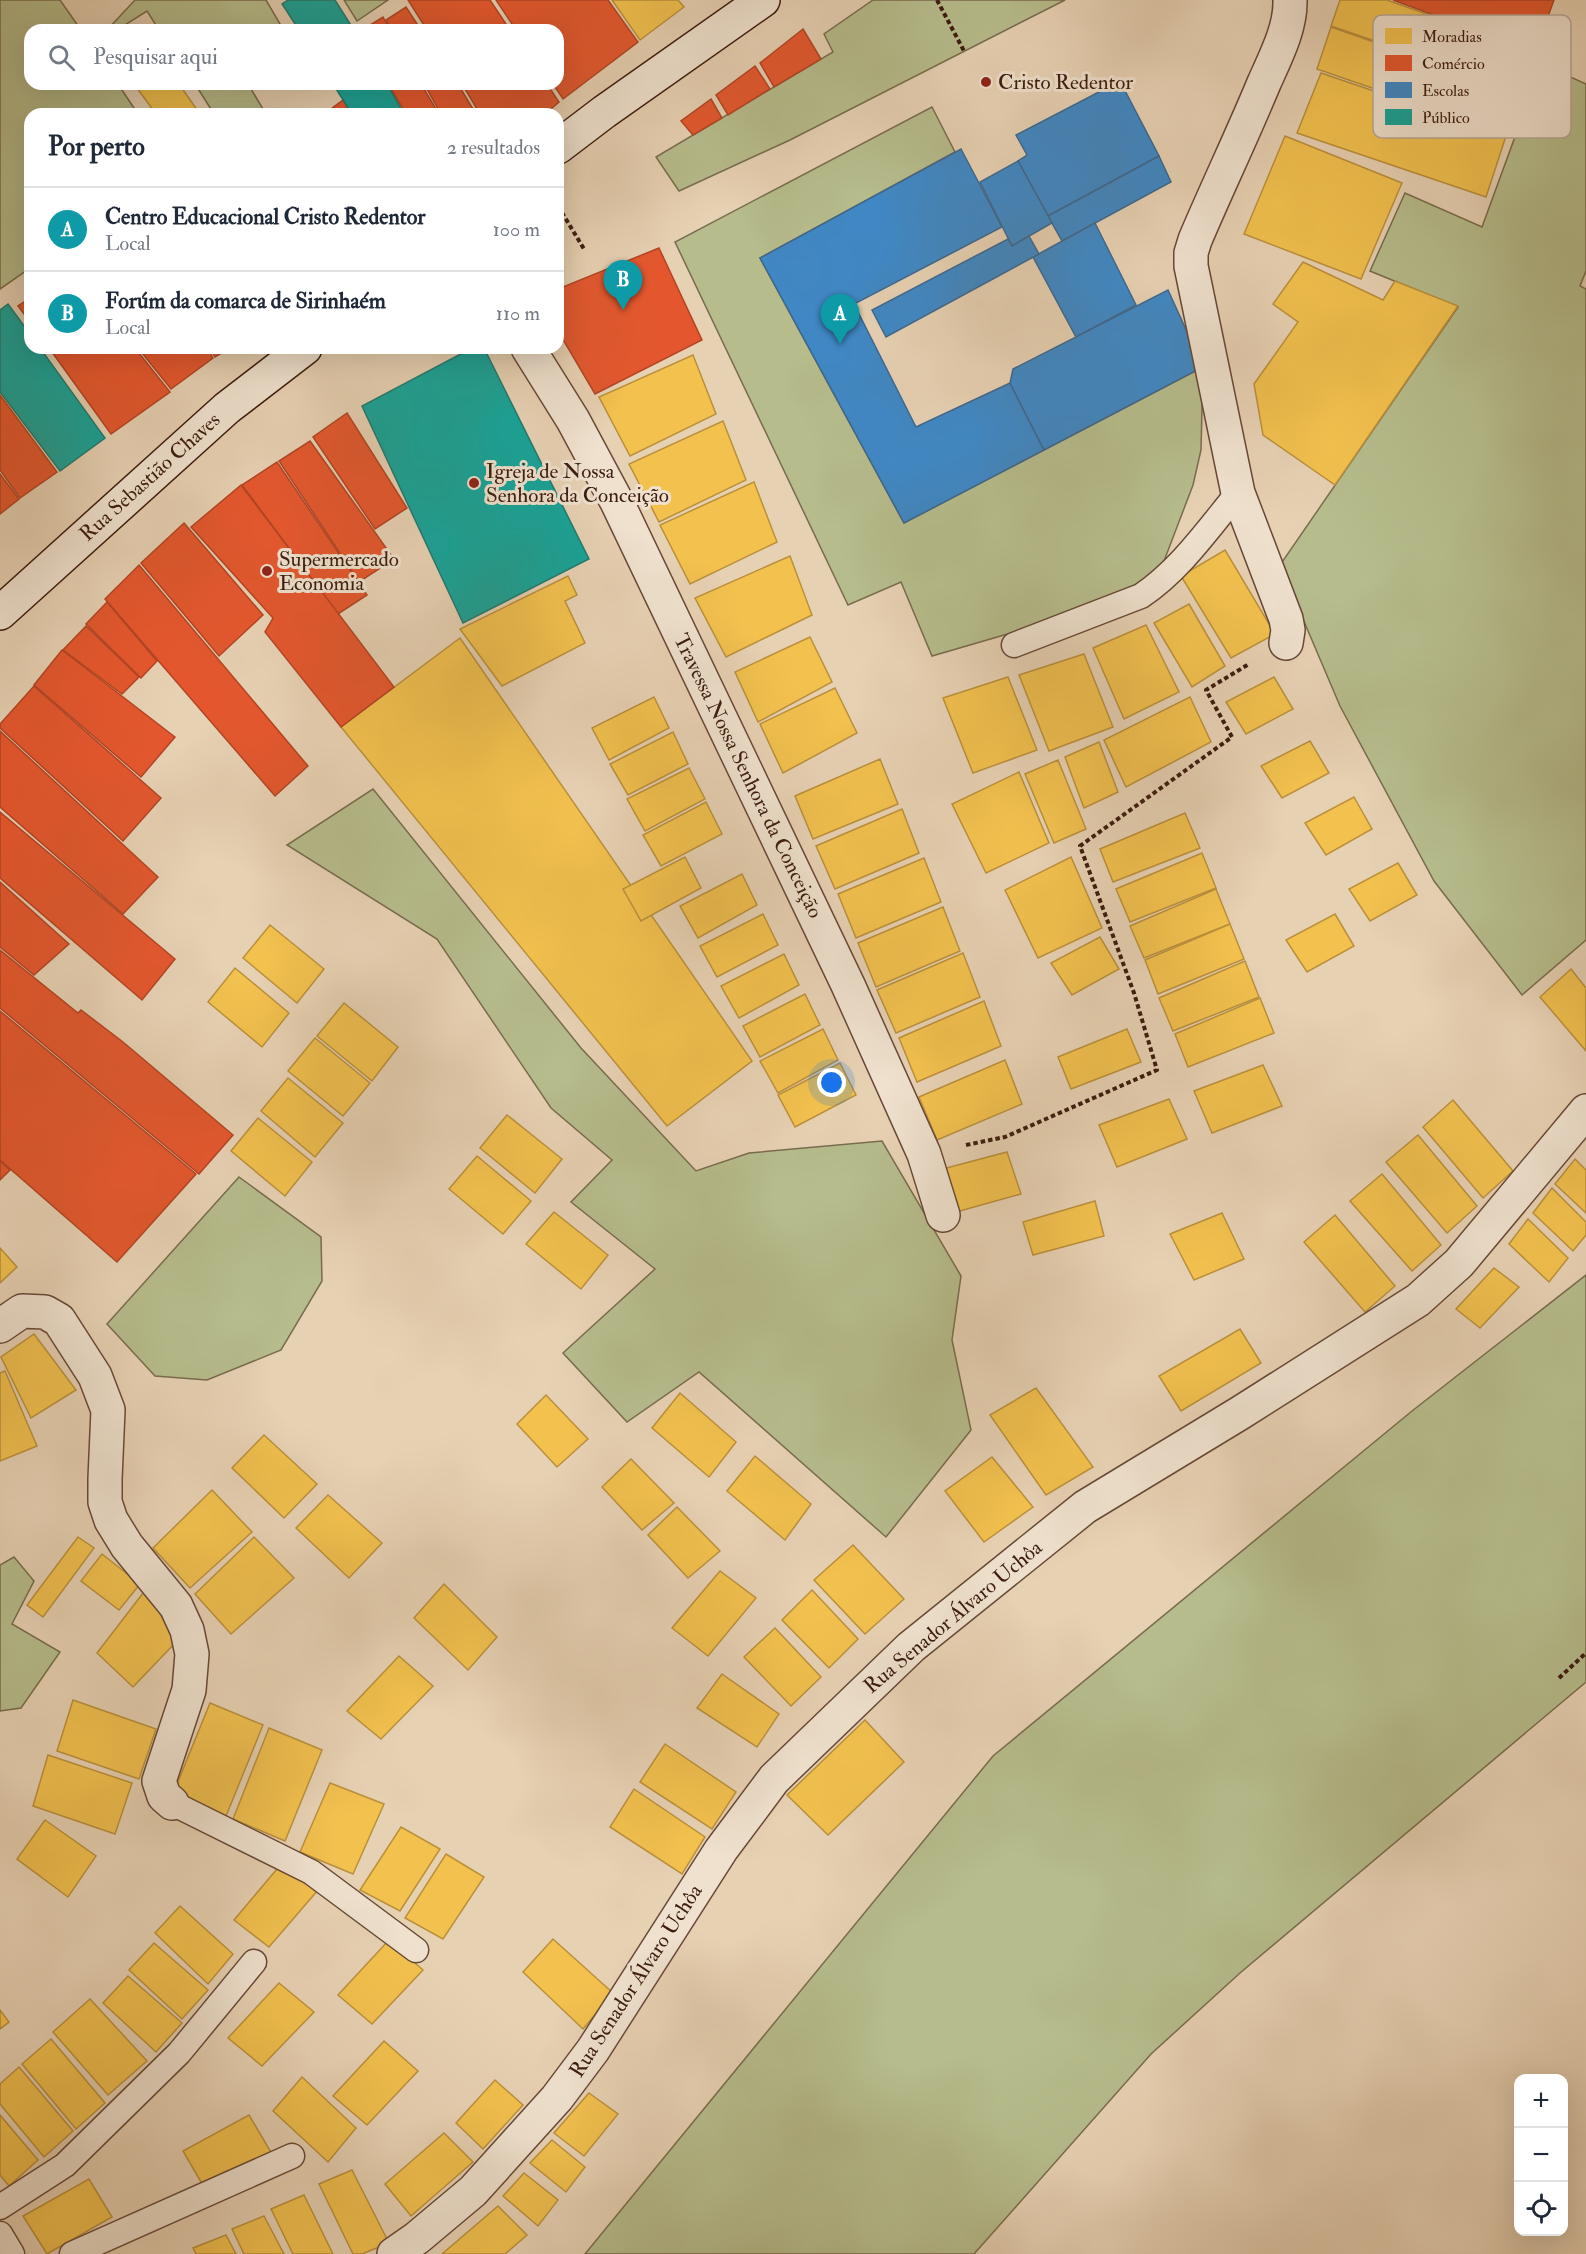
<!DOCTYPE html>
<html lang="pt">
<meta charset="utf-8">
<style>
:root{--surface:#fff;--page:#f2f2f3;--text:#1f2937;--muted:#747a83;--line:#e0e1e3;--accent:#8f2418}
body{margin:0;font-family:"IM FELL Double Pica",serif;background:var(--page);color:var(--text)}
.controls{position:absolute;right:18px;bottom:18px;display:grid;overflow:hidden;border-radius:12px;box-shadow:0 6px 24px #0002}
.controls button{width:54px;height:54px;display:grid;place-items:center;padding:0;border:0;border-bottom:2px solid var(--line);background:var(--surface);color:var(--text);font:30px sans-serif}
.you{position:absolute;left:832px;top:1083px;width:21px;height:21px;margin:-15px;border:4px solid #fff;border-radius:50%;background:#1a73e8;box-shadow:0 0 0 9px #1a73e833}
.badge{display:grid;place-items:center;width:39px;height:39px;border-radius:50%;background:var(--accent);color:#fff;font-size:20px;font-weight:700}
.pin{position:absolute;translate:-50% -50px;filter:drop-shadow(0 2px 3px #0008)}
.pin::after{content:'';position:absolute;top:32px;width:21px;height:18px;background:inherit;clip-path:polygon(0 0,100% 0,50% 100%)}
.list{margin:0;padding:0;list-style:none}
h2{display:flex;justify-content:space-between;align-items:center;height:78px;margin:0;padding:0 24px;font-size:26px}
h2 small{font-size:20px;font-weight:400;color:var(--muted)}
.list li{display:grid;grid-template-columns:39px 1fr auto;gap:18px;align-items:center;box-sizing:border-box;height:84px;padding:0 24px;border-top:2px solid var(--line)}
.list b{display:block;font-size:22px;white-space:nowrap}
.list p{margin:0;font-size:20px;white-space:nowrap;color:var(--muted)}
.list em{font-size:20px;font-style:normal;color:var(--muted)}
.icon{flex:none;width:33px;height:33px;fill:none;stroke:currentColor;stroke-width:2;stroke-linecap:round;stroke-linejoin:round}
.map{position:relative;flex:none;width:1586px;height:2254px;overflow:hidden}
.search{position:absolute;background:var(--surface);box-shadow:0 6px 24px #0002;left:24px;top:24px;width:540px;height:66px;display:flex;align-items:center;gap:15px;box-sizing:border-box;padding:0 21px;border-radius:18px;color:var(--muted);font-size:22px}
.panel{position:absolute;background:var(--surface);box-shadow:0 6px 24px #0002;left:24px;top:108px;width:540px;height:246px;border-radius:18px}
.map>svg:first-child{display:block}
.green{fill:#b6bc8c;stroke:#796c4d;stroke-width:1.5}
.homes{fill:#f2c14e;stroke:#bb903b;stroke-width:1.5}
.shops{fill:#e4572e;stroke:#b24524;stroke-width:1.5}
.schools{fill:#3f88c5;stroke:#3e688e;stroke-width:1.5}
.public{fill:#17a398;stroke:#227a6f;stroke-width:1.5}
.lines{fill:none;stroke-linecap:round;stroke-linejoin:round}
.lane-casing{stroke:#674937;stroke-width:27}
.street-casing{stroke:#674937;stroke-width:36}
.secondary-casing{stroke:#3c1c0e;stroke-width:36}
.path{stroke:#3c1c0e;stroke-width:4;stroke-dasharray:4.5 3;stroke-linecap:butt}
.lane{stroke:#efe1ce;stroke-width:24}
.street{stroke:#efe1ce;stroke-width:33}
.secondary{stroke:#efe1ce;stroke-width:33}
.poi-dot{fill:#8f2418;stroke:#efe1ce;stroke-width:2}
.labels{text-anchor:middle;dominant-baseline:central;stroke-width:6;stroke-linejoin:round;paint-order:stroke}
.poi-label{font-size:21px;fill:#3c1c0e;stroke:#efe1ce;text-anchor:start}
.street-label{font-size:21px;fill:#3c1c0e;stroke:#efe1ce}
.key{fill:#efe1ce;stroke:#b9a694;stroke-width:1.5}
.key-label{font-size:16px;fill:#3c1c0e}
</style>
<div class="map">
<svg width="1586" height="2254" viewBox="0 0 1586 2254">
<rect width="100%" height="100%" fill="#e7d1b3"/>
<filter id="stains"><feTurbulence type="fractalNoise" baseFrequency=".00333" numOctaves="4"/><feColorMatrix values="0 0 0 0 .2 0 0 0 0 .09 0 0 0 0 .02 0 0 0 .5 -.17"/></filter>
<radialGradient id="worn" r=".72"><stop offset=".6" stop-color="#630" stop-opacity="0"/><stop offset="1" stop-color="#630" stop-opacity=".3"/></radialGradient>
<g class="green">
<path d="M0,0H60L81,30H30V84H118L138,114H30V268L0,289Z"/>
<path d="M135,0H266L283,29L159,30L147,11L117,30H107Z"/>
<path d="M344,0H388L357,21Z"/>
<path d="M873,0H1065L790,140L679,191L656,157L833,52L824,34Z"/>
<path d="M1507,48L1586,84V271L1580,286L1586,289V940L1522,995L1434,881L1340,706L1280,565L1458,307L1370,271L1405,193L1482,227L1516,134L1480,113Z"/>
<path d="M195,84H248L266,114H214Z"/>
<path d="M932,107L955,152L760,258L904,523L1203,367L1201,450L1193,485L1156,582L1011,633L932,656L901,582L848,605L675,242Z"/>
<path d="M373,789L581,1048L696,1171L749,1153L882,1141L961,1276L952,1340L971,1430L886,1537L699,1372L627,1422L563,1353L655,1269L571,1202L612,1160L551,1108L437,939L287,845Z"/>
<path d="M239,1177L321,1237L322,1281L281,1350L207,1380L155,1376L107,1324Z"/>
<path d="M1586,1275V1682L1240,1973L1151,2054L974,2254H585L993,1756L1412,1411Z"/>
<path d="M14,1557L34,1581L12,1624L60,1652L21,1708L0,1711V1565Z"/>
</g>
<g class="homes">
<path d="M612,0H678L684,7L640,40Z"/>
<path d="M1340,0H1387L1486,35L1471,74L1331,26Z"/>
<path d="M1331,27L1471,76L1456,117L1317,69Z"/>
<path d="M1321,73L1506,136L1486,197L1297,133Z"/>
<path d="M134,84H179L200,114H156Z"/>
<path d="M1285,136L1402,183L1361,279L1244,234Z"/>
<path d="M1303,262L1383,300L1395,281L1458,306L1335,485L1263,435L1254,384L1298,322L1273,304Z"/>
<path d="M693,355L716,414L630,456L599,397Z"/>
<path d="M723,421L746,480L659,522L629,464Z"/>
<path d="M754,482L777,542L690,584L660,525Z"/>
<path d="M1225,550L1275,634L1231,658L1181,576Z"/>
<path d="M790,556L812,615L726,657L695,598Z"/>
<path d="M568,576L577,595L565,601L585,643L502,686L460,629Z"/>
<path d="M1189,604L1225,666L1192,687L1154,623Z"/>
<path d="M1146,625L1179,692L1124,719L1093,648Z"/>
<path d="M810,637L832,682L758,722L735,672Z"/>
<path d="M460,638L752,1061L667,1126L341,727Z"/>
<path d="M1084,654L1113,727L1049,751L1019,675Z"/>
<path d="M1008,677L1037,750L973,773L943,698Z"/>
<path d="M1274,677L1293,709L1246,734L1226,702Z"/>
<path d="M835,688L857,733L783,773L760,724Z"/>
<path d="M654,697L669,728L609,760L592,728Z"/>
<path d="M1190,697L1211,742L1126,787L1104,740Z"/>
<path d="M673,732L688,764L628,795L610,764Z"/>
<path d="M1310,741L1329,773L1282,798L1261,766Z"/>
<path d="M1099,742L1118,792L1084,808L1065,757Z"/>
<path d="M880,759L898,804L813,839L795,796Z"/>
<path d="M1058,760L1086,829L1054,843L1025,774Z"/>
<path d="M689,768L705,799L645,831L627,799Z"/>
<path d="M1019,772L1049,843L986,873L952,804Z"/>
<path d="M1354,797L1372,829L1326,855L1305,823Z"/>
<path d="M706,802L722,834L661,866L643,835Z"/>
<path d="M902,809L919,853L835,889L816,846Z"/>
<path d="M1185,813L1200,848L1113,882L1100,849Z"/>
<path d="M1202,853L1216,888L1130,922L1116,889Z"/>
<path d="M685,857L701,888L641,921L623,889Z"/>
<path d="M1071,857L1102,928L1038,958L1005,890Z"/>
<path d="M924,858L941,902L856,938L838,894Z"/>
<path d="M1398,863L1417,895L1370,921L1349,889Z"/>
<path d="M742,874L757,905L698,938L680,906Z"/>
<path d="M1216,889L1230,924L1144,958L1130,926Z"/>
<path d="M943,907L960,951L876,987L858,943Z"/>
<path d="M763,914L778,945L717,977L700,946Z"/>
<path d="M1335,914L1354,946L1307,972L1286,940Z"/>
<path d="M1230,924L1244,959L1158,994L1145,960Z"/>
<path d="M270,925L324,969L297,1003L243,958Z"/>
<path d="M1100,937L1119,969L1072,995L1051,963Z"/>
<path d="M963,953L980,997L896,1033L877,990Z"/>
<path d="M784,954L799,985L739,1018L721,986Z"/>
<path d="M1245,961L1259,997L1173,1031L1159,998Z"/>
<path d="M235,968L289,1013L262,1047L208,1002Z"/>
<path d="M1571,969L1586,988V1051L1540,997Z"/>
<path d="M805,994L820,1025L760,1057L743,1026Z"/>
<path d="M1260,998L1274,1033L1188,1067L1175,1034Z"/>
<path d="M984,1001L1001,1046L917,1082L899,1038Z"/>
<path d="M344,1003L398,1047L372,1081L317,1036Z"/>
<path d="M823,1029L838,1060L778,1093L760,1061Z"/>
<path d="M1127,1029L1141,1062L1071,1089L1058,1057Z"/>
<path d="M315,1038L370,1083L343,1116L288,1071Z"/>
<path d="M1005,1060L1022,1104L937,1140L919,1097Z"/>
<path d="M840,1063L856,1095L795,1127L778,1095Z"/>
<path d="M1263,1065L1282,1106L1212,1133L1194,1091Z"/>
<path d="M288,1078L343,1123L315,1157L261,1111Z"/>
<path d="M1169,1099L1187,1139L1117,1167L1099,1125Z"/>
<path d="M1453,1100L1513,1171L1483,1198L1423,1127Z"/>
<path d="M507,1115L562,1159L535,1193L480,1148Z"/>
<path d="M258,1118L312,1162L285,1196L231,1151Z"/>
<path d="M1418,1135L1477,1206L1447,1233L1386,1162Z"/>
<path d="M1007,1152L1021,1194L949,1214L935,1171Z"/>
<path d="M477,1156L531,1201L503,1234L449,1189Z"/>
<path d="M1575,1159L1586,1170V1213L1555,1184Z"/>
<path d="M1382,1174L1441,1245L1412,1271L1350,1201Z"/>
<path d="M1552,1188L1586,1222V1235L1573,1251L1533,1213Z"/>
<path d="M1095,1201L1104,1236L1033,1255L1023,1222Z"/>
<path d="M554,1212L608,1255L581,1289L526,1244Z"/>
<path d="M1222,1213L1244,1259L1194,1280L1170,1234Z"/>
<path d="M1335,1215L1395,1286L1365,1312L1304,1242Z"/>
<path d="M1528,1219L1568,1258L1549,1282L1509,1244Z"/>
<path d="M0,1248L17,1267L0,1283Z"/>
<path d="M1494,1268L1519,1287L1480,1328L1456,1309Z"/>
<path d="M1240,1329L1261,1363L1181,1411L1159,1376Z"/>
<path d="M34,1334L76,1390L31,1418L1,1357Z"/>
<path d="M5,1371L37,1446L0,1461V1373Z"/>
<path d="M1036,1388L1093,1467L1046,1495L990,1415Z"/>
<path d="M680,1393L736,1442L709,1477L652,1428Z"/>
<path d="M546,1395L588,1439L557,1467L517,1424Z"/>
<path d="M264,1435L317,1484L284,1518L232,1468Z"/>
<path d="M755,1456L811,1504L785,1540L727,1491Z"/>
<path d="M992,1457L1033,1507L984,1542L945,1491Z"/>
<path d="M631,1459L674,1503L642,1530L602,1487Z"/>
<path d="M212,1490L252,1532L190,1588L153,1548Z"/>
<path d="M328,1495L382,1543L349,1578L296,1528Z"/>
<path d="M677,1507L720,1551L688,1578L648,1535Z"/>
<path d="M78,1537L94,1548L43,1617L27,1605Z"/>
<path d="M254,1537L294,1578L231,1634L195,1594Z"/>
<path d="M853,1545L904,1599L865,1634L814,1580Z"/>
<path d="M102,1554L140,1584L119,1610L81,1581Z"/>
<path d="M720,1571L756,1598L708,1656L672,1628Z"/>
<path d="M444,1584L497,1637L468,1670L414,1618Z"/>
<path d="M147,1588L175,1643L133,1687L97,1653Z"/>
<path d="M812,1590L858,1639L829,1668L782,1620Z"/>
<path d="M775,1628L821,1677L791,1706L744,1657Z"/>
<path d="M399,1656L433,1686L381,1739L347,1711Z"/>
<path d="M722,1674L779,1714L757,1747L697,1708Z"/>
<path d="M73,1700L156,1729L139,1779L57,1751Z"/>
<path d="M210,1703L263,1725L226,1816L173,1794Z"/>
<path d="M865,1720L904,1762L828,1835L787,1795Z"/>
<path d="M269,1728L322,1750L285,1841L233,1819Z"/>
<path d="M665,1744L736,1792L712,1829L640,1782Z"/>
<path d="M48,1755L132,1783L115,1834L33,1806Z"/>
<path d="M330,1783L384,1804L353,1874L300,1852Z"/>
<path d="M634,1789L705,1837L682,1874L610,1827Z"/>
<path d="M45,1820L96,1856L68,1897L17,1859Z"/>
<path d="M401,1827L440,1849L400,1911L360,1890Z"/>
<path d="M446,1854L484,1877L443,1939L405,1918Z"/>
<path d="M282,1863L318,1890L269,1947L234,1920Z"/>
<path d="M180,1906L233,1954L208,1984L155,1933Z"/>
<path d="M553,1939L613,1993L583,2029L523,1972Z"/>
<path d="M389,1940L423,1970L372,2024L338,1995Z"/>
<path d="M154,1943L208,1990L182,2019L129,1970Z"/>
<path d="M128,1976L182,2023L156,2052L103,2003Z"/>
<path d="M279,1983L314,2012L262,2066L228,2038Z"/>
<path d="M90,1999L147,2061L108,2095L53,2032Z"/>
<path d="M0,2010L9,2022L0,2029Z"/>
<path d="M51,2039L105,2103L76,2129L22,2064Z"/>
<path d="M384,2041L418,2071L367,2125L333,2096Z"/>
<path d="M19,2067L73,2131L44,2157L0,2104V2084Z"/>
<path d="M302,2077L356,2128L328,2162L273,2111Z"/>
<path d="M495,2080L523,2105L483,2149L456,2123Z"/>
<path d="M589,2093L618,2114L584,2156L554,2133Z"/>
<path d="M0,2115L38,2160L9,2186L0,2175Z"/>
<path d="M249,2115L272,2154L205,2189L183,2151Z"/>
<path d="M444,2133L473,2162L411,2216L385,2184Z"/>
<path d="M552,2140L585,2167L566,2192L530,2163Z"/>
<path d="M352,2170L389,2243L362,2254H353L319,2184Z"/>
<path d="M524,2173L558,2200L538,2226L503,2196Z"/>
<path d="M89,2179L112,2217L47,2254L23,2216Z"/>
<path d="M304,2195L333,2254H293L271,2209Z"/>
<path d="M498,2206L527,2235L505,2254H442Z"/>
<path d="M264,2216L284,2254H244L232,2229Z"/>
<path d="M226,2235L236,2254H196L193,2248Z"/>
</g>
<g class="shops">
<path d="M408,0H490L510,30H427Z"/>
<path d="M496,0H608L638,42L563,99L553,84H558V30H516Z"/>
<path d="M1393,0H1554L1535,52Z"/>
<path d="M406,7L421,30H392L386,20Z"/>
<path d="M383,17L390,30H362Z"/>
<path d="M803,29L821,59L774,87L760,63Z"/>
<path d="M755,66L770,89L728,115L716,95Z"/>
<path d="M388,84H421L439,114H406Z"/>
<path d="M424,84H458L476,114H441Z"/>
<path d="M462,84H547L559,102L545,114H480Z"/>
<path d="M711,99L722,118L693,135L681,121Z"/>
<path d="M343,100L352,114H324Z"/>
<path d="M659,248L702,340L595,394L558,331V289Z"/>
<path d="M30,298V322L18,306Z"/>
<path d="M49,348H135L170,392L111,434Z"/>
<path d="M138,348H207L213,358L171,389Z"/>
<path d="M210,348H230L215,357Z"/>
<path d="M0,395L57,472L20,498L0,470Z"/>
<path d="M347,413L407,508L375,529L313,437Z"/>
<path d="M310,441L394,559L359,582L279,461Z"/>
<path d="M277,462L367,595L338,614L242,485Z"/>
<path d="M0,474L19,499L0,514Z"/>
<path d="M241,485L394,687L341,727L265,632L273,618L191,527Z"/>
<path d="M184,523L263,615L219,656L141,563Z"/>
<path d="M139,565L308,766L275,796L105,599Z"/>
<path d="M107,602L157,661L141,678L86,624Z"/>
<path d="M86,626L139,677L122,694L63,650Z"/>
<path d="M62,650L175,737L141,777L34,685Z"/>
<path d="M34,686L161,798L123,841L0,728V724Z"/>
<path d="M0,731L158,877L123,914L0,807Z"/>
<path d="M0,812L175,959L142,1000L0,878Z"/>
<path d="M0,882L69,944L34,975L0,947Z"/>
<path d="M0,950L78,1013L81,1010L123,1042L233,1135L199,1174L0,1008Z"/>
<path d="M0,1011L196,1174L117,1262L0,1160Z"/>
<path d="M0,1161L10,1170L0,1180Z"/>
</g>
<g class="schools">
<path d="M1120,81L1159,156L1048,216L1018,161L1027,155L1016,135Z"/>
<path d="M961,149L1002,227L854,304L916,427L1010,383L1044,450L904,523L760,258Z"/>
<path d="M1159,156L1171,182L1062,241L1048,216Z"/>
<path d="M1018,161L1052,223L1012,246L980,182Z"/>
<path d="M1095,223L1136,305L1076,337L1033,257Z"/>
<path d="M1029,236L1039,254L886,337L872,310L1008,239L1012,246Z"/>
<path d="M1168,290L1203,367L1044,450L1010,383L1013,369Z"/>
</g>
<g class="public">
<path d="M288,0H335L354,30H299L282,4Z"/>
<path d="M333,84H387L404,114H352Z"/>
<path d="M8,304L30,334V348H40L105,438L60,471L0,392V310Z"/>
<path d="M472,348H484L589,559L463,623L362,406Z"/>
</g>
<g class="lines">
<g class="lane-casing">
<g id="lane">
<path d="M1014,645L1141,596C1180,570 1208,529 1238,493"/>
<path d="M172,1803L311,1872L416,1950"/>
<path d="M0,2207L65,2165L179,2053L254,1962"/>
<path d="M0,2234L12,2254"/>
<path d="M72,2254L292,2156"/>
</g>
</g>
<g class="street-casing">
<g id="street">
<path d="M528,348L573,420L617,502L848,985L924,1154L943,1215"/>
<path d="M1286,643L1288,630L1286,619L1238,493L1191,266V253L1195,240C1217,188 1242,136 1264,83C1275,58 1291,28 1290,0"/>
<path d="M0,1326L22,1311L45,1312L59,1320L95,1376L108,1410L105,1479V1502L111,1520L127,1546L176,1606L187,1630L192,1654L189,1690L159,1781L164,1796L172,1803"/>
<path d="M394,2254L417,2238L473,2191L557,2098L593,2050L721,1850L774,1779L911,1647L1085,1507L1240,1413L1418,1300L1459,1263L1586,1111"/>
</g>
</g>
<g class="secondary-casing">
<g id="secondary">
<path d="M558,147L604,112L763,0"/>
<path d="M0,613L227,408L305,348"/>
</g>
</g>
<g class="path">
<path d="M937,0L964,51"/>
<path d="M558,206L584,249"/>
<path d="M966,1145L1005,1137L1157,1070L1134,993L1080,846L1232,737L1206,690L1249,664"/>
<path d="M1559,1678L1586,1653"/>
</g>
<use href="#lane" class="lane"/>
<use href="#street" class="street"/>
<use href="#secondary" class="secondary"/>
</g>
<g class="poi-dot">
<circle cx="986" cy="82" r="6"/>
<circle cx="474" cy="483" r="6"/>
<circle cx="267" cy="571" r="6"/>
</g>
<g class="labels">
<g class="poi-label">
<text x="998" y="82">Cristo Redentor</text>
<text x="486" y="471">Igreja de Nossa<tspan x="486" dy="24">Senhora da Conceição</tspan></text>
<text x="279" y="559">Supermercado<tspan x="279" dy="24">Economia</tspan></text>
</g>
<g class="street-label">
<text transform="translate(150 477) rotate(-42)">Rua Sebastião Chaves</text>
<text transform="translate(748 776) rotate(64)">Travessa Nossa Senhora da Conceição</text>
<text transform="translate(953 1617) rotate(-40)">Rua Senador Álvaro Uchôa</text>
<text transform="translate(636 1981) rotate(-57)">Rua Senador Álvaro Uchôa</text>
</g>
</g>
<rect x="1373" y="15" width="198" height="123" rx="9" class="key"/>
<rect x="1385" y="28" width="27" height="16" fill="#f2c14e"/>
<rect x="1385" y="55" width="27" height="16" fill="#e4572e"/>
<rect x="1385" y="82" width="27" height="16" fill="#3f88c5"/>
<rect x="1385" y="109" width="27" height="16" fill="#17a398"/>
<g class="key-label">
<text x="1422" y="42">Moradias</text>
<text x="1422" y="69">Comércio</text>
<text x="1422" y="96">Escolas</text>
<text x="1422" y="123">Público</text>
</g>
<rect width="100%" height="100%" filter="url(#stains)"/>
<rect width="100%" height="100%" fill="url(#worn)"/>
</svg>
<div class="controls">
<button>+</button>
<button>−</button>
<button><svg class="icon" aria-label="locate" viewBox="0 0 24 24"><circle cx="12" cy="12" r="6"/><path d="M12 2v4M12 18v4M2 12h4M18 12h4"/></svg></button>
</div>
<div class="you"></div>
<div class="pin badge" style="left:840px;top:344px;background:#0f9aa8">A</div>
<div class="pin badge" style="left:623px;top:310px;background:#0f9aa8">B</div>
<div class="search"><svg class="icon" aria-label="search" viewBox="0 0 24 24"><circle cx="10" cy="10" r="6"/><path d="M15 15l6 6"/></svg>Pesquisar aqui</div>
<section class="panel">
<h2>Por perto<small>2 resultados</small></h2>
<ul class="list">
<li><span class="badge" style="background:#0f9aa8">A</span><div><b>Centro Educacional Cristo Redentor</b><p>Local</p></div><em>100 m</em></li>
<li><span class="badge" style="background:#0f9aa8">B</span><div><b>Forúm da comarca de Sirinhaém</b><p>Local</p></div><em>110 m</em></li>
</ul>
</section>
</div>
